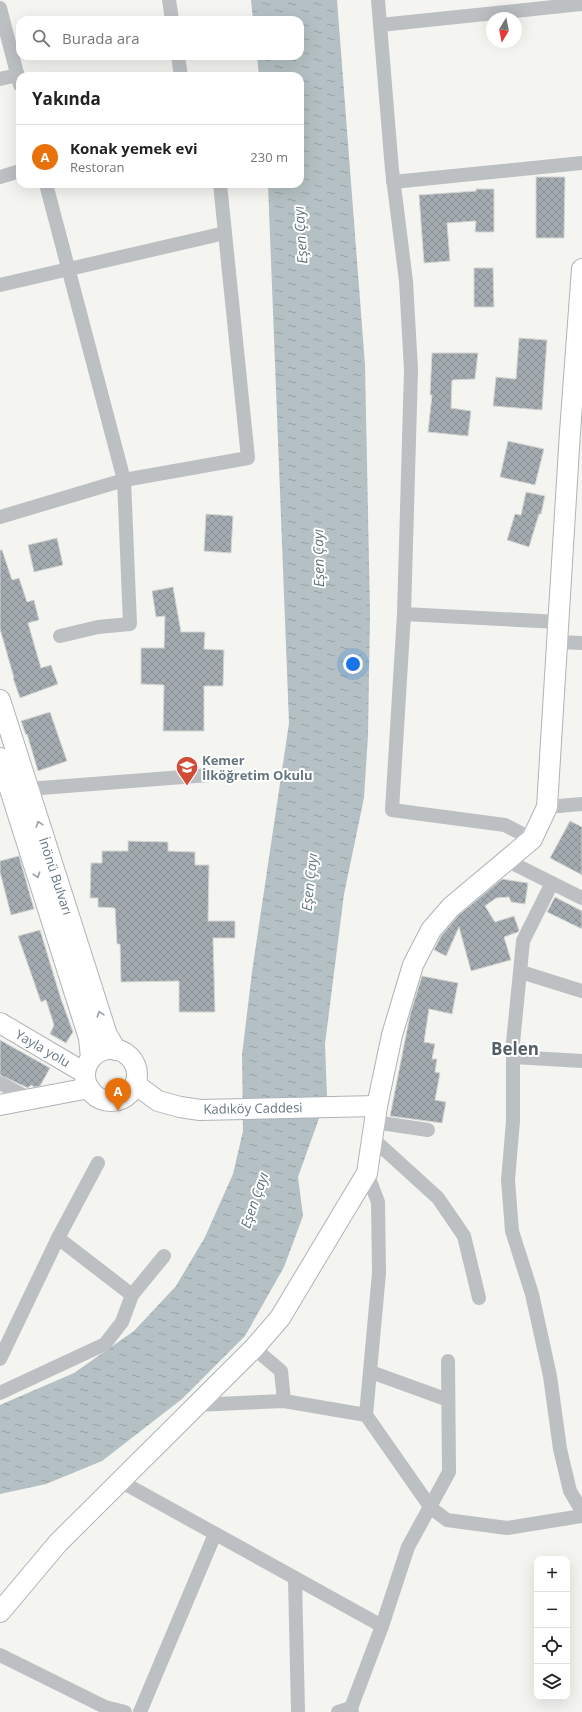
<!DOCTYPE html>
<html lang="tr">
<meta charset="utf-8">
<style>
:root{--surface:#fff;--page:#f6f6f6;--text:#222;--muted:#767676;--line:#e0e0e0;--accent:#d14b35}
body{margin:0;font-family:"Open Sans",sans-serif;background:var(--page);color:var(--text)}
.controls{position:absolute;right:12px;bottom:12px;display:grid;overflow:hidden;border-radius:8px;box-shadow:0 4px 16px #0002}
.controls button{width:36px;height:36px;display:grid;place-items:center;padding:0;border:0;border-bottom:1px solid var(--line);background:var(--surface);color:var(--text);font:20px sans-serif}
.compass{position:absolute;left:486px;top:12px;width:36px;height:36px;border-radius:50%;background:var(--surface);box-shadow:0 4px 16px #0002;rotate:190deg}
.you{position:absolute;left:353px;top:664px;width:14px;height:14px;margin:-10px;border:3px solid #fff;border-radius:50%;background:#1a73e8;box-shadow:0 0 0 6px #1a73e833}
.badge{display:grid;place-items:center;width:26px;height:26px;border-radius:50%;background:var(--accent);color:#fff;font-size:13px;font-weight:700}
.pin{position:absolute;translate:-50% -33px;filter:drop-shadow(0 1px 2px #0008)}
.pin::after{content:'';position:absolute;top:21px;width:14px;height:12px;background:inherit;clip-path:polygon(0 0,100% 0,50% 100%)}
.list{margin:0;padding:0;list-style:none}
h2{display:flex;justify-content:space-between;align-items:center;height:52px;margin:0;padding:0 16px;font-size:17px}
h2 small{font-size:13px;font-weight:400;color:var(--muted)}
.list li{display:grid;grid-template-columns:26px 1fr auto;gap:12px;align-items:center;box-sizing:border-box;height:64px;padding:0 16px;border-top:1px solid var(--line)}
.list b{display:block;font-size:15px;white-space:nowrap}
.list p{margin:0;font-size:13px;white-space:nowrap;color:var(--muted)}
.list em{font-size:13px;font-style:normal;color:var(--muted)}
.icon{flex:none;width:22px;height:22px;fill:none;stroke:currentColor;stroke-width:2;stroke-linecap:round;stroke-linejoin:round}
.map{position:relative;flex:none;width:582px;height:1712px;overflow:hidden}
.search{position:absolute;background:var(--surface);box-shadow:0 4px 16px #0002;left:16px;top:16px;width:288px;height:44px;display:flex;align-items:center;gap:10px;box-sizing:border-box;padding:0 14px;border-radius:12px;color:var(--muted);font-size:15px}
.panel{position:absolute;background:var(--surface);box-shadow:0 4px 16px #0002;left:16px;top:72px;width:288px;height:116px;border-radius:12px}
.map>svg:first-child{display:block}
.water{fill:url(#water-ripples)}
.building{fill:url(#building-cross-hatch);stroke:#d6d6d4}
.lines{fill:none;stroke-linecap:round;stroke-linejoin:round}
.secondary-casing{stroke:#aeb4b7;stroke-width:22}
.street{stroke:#bcc0c3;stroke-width:14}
.secondary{stroke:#fff;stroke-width:20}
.oneway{stroke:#949fa5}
.labels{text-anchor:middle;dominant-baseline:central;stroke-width:4;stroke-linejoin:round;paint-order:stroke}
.poi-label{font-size:13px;font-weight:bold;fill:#66767f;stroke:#fff;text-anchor:start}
.street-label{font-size:13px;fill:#66767f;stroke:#fff}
.water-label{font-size:14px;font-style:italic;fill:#62777c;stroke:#fff}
.district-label{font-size:17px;font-weight:bold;fill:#545f65;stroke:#fff}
</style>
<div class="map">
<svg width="582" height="1712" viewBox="0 0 582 1712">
<defs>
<pattern id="water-ripples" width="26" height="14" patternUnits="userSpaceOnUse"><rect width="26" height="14" fill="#b4c0c3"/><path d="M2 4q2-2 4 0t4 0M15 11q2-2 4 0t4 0" fill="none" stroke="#96a1a4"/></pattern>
<pattern id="building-cross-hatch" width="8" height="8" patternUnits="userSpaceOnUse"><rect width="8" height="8" fill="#a4abb0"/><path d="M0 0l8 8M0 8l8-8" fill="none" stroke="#899094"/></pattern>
</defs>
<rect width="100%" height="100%" fill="#f4f4f1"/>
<path class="water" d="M251,0H337L365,365L370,613L368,735L364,798L344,894L325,1044L327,1096L298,1177L303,1216L284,1267L245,1336L182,1399L102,1461L46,1484L0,1494V1405L74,1373L134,1331L176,1286L205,1237L233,1174L243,1131L242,1055L252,972L289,723L268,184H300V76H259L257,56H300V20H253Z"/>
<g class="building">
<path d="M536,177H565L564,238H536Z"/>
<path d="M476,189H494V232H475L476,221L447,223L450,261L424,263L419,195L476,191Z"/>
<path d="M474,268H493L494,307H474Z"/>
<path d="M519,338L547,340L542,410L493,406L496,377L516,379Z"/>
<path d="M432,353H478L475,379L452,380L451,408L471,411L468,436L428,432L432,395H430Z"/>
<path d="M508,441L544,449L535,485L500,477Z"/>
<path d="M526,492L545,496L541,514H539L529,547L507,540L515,514L521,515Z"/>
<path d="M206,514L233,516L231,553L204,551Z"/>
<path d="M57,538L63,565L34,572L28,545Z"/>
<path d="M0,550H2L12,580L19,578L27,602L34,600L39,620L28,623L41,668L51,665L58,684L20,698L13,678H14L0,629Z"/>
<path d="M173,587L181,632H205L204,649L224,650L223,686H204V731H163L164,685L141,684V648H164L165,616L156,617L152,591Z"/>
<path d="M50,712L67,761L38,771L27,734L26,735L21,721Z"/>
<path d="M570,821L582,827V875L550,858Z"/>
<path d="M128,841L168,842V851L195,852V865H209L208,921H235V938H213L215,1012H179V981L121,982L120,944H117L115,908L98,907V898H90L91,863H102V851H128Z"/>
<path d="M19,856L34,909L11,915L0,872V861Z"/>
<path d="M502,879L528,883L525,904L511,902L509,897L496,898L485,906L495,922L514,916L519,930L518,932L504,937L511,960L471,971L459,927L446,956L434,950L441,936L459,915Z"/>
<path d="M555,897L582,911V929L547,912Z"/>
<path d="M40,930L61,999L73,1032L66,1043L50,1034L54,1025L46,1000L41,1002L18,936Z"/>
<path d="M422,976L458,983L452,1014L429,1009L424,1042L435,1044L432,1059H437L435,1072L440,1073L435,1100L446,1102L442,1123L390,1116L410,1015Z"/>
<path d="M0,1040L50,1068L40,1086L34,1087L31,1085L28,1088L0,1075Z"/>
</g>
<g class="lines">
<g class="secondary-casing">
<g id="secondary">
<path d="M0,700L107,1035L116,1050"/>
<path d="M0,758L89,1038L91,1058"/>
<path d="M0,1023L85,1073"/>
<circle cx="111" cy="1075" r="26"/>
<path d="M135,1084L158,1101L180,1107L200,1110L377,1106"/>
<path d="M0,1105L89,1088"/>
<path d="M0,1612L58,1543L254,1348L280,1318L367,1173L377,1106L392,1035L413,965L431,930L451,907L532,839L547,807L570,432L582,269"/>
</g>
</g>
<g class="street">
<path d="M169,0L172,20"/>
<path d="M378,0L392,170L406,281L411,370L404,614L392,810L505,825L532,839"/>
<path d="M0,8L20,85"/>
<path d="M380,25L582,4"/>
<path d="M178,56L181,76"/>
<path d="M0,79L18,75"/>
<path d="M0,177L20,171"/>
<path d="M393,182L582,163"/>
<path d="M46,184L124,480L130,624L98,627L60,636"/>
<path d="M0,285L225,233"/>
<path d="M0,517L124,480L248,458L220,184"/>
<path d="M404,614L559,622"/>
<path d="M558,642L582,643"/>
<path d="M28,789L209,775"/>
<path d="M547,807L582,804"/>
<path d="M506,860L582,898"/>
<path d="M552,883L523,941L513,1043V1121L508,1180L512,1231L532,1294L550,1376L560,1449L570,1491L582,1511"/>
<path d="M521,972L582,991"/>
<path d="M514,1057L582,1061"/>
<path d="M0,1083L30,1099"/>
<path d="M374,1122L428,1130"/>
<path d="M372,1138L438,1198L464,1236L479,1298"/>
<path d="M58,1238L132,1295"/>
<path d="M254,1348L281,1371L284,1401"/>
<path d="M0,1359L58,1238L98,1163"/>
<path d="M371,1372L448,1400"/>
<path d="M0,1393L105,1344L122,1322L132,1295L164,1256"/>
<path d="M195,1405L284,1401L366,1415L431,1508L447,1520L507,1528L582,1516"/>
<path d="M366,1415L379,1273L378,1202L367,1173"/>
<path d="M120,1481L382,1626"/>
<path d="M295,1578L298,1712"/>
<path d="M0,1655L105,1707L125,1712"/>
<path d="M140,1712L215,1534"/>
<path d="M338,1712L351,1708"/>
<path d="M352,1712L351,1708L382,1626L408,1547L449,1472L448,1361"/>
</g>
<use href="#secondary" class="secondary"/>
</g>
<defs><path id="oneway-chevron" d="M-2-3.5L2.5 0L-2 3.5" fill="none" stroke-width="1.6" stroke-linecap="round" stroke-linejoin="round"/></defs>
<g class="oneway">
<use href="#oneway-chevron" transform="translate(39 824) rotate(-108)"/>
<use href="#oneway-chevron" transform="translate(37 875) rotate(72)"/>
<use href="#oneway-chevron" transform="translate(100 1014) rotate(-108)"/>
</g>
<defs>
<g id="school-pin" transform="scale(1.15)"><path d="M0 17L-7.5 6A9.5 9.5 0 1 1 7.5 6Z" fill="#d14b35" stroke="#fff"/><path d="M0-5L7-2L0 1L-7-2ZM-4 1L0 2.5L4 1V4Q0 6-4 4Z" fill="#fff"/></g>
</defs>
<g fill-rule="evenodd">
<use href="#school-pin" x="187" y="767"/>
</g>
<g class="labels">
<g class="poi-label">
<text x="202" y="760">Kemer<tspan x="202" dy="15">İlköğretim Okulu</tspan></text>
</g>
<g class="street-label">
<text transform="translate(56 876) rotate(72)">İnönü Bulvarı</text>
<text transform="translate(43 1048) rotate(30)">Yayla yolu</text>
<text transform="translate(253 1108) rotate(-1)">Kadıköy Caddesi</text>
</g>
<g class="water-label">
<text transform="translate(300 235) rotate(-94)">Eşen Çayı</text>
<text transform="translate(318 558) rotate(-91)">Eşen Çayı</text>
<text transform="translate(309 882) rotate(-84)">Eşen Çayı</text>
<text transform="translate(254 1200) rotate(-71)">Eşen Çayı</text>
</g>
<g class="district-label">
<text x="515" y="1048">Belen</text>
</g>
</g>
</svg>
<div class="controls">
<button>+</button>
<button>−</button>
<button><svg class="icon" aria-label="locate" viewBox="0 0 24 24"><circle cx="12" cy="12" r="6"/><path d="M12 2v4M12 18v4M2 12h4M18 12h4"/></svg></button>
<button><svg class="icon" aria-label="layers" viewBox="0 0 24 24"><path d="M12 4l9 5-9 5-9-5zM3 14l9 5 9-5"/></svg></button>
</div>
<svg class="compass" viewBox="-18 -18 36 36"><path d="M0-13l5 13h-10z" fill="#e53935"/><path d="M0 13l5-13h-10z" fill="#767676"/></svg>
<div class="you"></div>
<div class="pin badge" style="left:118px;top:1111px;background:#e8710a">A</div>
<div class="search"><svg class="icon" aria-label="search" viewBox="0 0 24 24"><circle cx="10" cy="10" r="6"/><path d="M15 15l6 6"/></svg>Burada ara</div>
<section class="panel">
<h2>Yakında<small></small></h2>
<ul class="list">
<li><span class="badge" style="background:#e8710a">A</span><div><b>Konak yemek evi</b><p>Restoran</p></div><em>230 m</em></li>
</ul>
</section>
</div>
